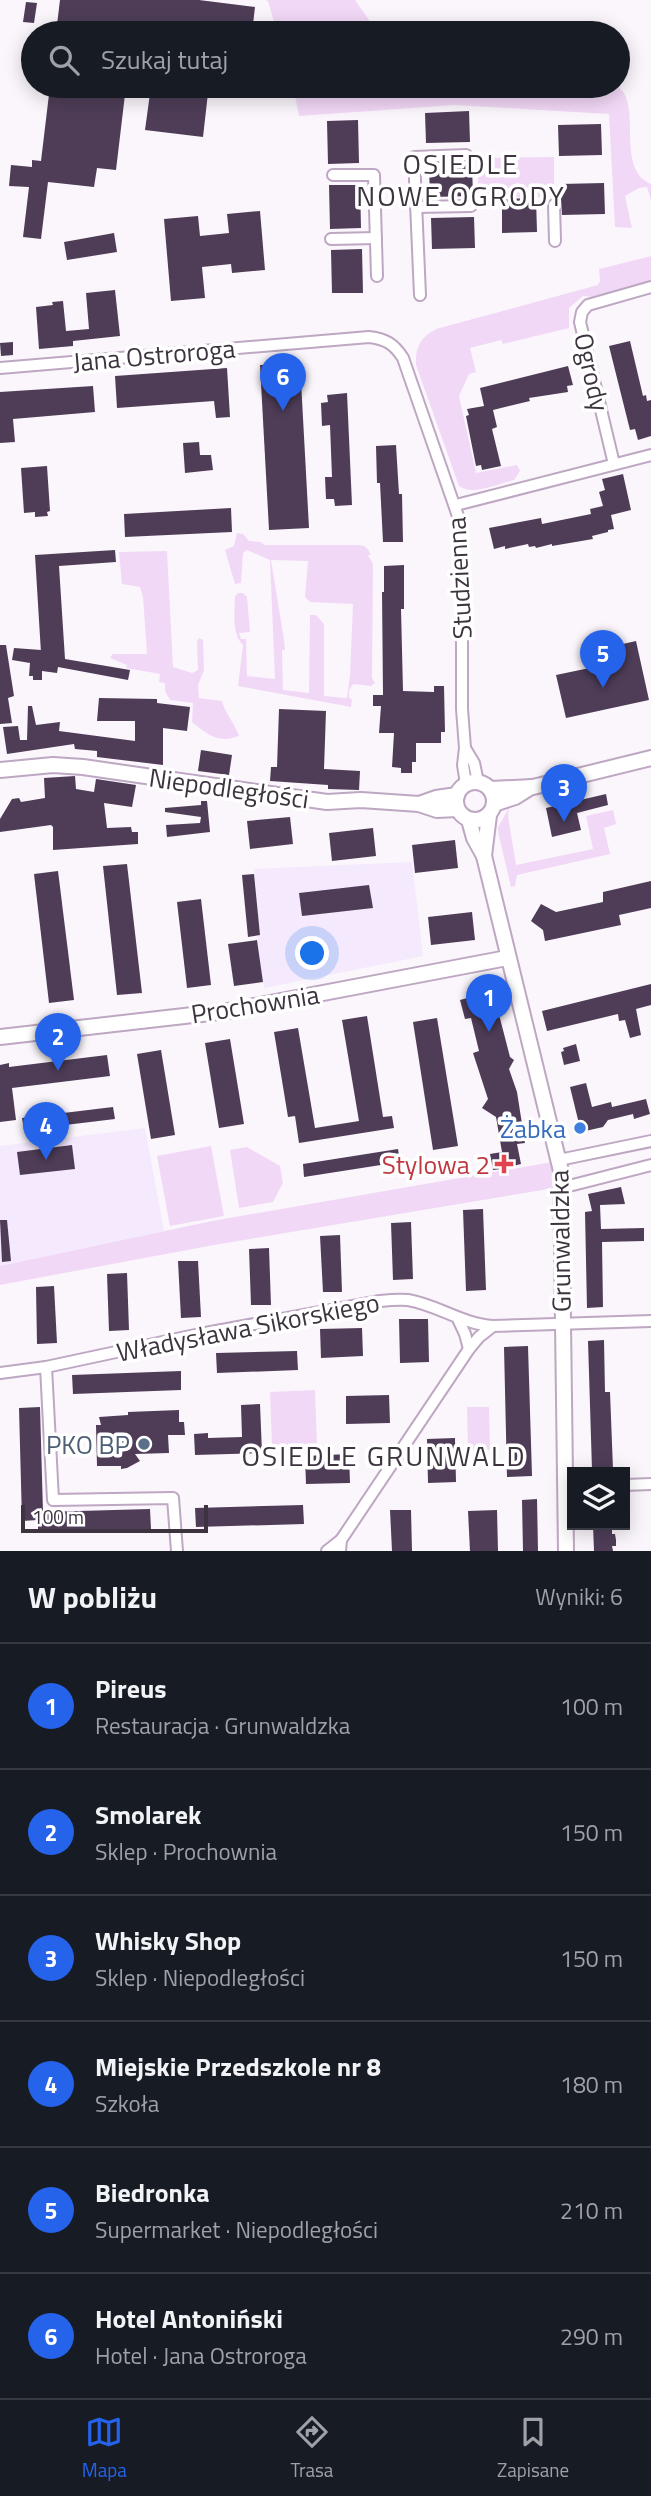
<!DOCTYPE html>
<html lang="pl">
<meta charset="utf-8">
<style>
:root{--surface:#171b24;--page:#242831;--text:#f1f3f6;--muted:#9ea1a6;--line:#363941;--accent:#2563eb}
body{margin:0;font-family:"Titillium Web",sans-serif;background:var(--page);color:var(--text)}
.controls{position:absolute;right:21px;bottom:21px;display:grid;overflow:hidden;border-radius:0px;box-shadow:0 4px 18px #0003}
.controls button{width:63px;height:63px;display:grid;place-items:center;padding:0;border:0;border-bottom:2px solid var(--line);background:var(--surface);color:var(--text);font:35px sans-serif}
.scale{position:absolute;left:21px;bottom:18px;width:187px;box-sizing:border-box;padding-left:7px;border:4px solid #3d343f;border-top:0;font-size:19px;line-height:24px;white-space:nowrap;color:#3d343f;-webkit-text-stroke:5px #fff;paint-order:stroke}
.you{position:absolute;left:313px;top:954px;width:24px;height:24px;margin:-18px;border:5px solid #fff;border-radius:50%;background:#1a73e8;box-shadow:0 0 0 10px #1a73e833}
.badge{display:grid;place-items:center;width:46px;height:46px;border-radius:50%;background:var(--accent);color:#fff;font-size:23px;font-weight:700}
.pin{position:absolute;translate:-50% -58px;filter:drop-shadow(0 2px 4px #0008)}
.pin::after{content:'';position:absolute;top:37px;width:24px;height:21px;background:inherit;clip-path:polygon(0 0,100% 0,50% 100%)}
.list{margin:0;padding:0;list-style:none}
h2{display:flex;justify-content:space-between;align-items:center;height:91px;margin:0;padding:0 28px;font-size:30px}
h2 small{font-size:23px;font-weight:400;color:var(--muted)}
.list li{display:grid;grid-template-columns:46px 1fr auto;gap:21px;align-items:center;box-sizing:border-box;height:126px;padding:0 28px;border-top:2px solid var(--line)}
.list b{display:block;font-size:26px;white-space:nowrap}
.list p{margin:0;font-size:23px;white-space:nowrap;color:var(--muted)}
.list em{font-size:23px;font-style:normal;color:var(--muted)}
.icon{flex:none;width:38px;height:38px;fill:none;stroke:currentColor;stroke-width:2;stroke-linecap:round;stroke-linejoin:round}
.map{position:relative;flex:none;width:651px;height:1551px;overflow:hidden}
.search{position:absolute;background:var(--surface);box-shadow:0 4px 18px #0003;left:21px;right:21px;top:21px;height:77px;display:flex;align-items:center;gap:18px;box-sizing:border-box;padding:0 24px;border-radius:38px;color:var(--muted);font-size:26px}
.sheet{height:847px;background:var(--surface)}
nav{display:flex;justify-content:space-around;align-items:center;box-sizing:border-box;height:98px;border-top:2px solid var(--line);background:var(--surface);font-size:19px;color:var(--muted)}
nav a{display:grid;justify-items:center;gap:4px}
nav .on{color:var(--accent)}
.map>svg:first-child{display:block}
.education{fill:#f4e9fd}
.green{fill:#f2d8f7;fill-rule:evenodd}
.building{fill:#4f3d58}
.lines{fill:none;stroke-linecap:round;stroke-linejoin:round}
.minor-casing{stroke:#bea7c2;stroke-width:14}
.tertiary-casing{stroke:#bea7c2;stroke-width:18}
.minor{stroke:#fff;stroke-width:10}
.tertiary{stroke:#fff;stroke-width:14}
.shop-dot{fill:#3f7fe0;stroke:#fff;stroke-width:2.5}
.health-dot{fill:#e0444e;stroke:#fff;stroke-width:2.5}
.service-dot{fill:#5c6f8a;stroke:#fff;stroke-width:2.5}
.labels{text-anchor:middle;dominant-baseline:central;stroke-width:7;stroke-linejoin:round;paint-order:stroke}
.street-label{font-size:26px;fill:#3d343f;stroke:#fff}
.shop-label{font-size:26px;fill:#366cbe;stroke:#fff;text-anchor:end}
.health-label{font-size:26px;fill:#be3a42;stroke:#fff;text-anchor:end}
.service-label{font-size:26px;fill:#4e5e75;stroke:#fff;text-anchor:end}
.neighbourhood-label{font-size:28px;letter-spacing:2px;fill:#3d343f;stroke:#fff}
</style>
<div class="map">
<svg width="651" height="1551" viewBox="0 0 651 1551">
<rect width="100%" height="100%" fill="#fbf6fc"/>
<g class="education">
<path d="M412,862L423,956L264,988L257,936L260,935L254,869Z"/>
<path d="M145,1128L164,1231L0,1266V1146Z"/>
</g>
<g class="green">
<path d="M265,0H355L378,33H277L268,1Z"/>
<path d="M293,86H618C620,89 623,91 625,95C637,119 619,171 651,184V200L647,187L639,188L625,196L632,228L615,227L609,114L455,105L299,116Z"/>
<path d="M554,157V197L478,198V158Z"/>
<path d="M651,256V281L594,297L583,296L569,308V328L503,344L501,340L470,348L476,372L469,374L459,396L476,473L517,465L520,471L514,480C498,484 474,496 459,486L416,365C415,347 421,337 436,329L598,285L600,281L599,269Z"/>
<path d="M237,533L243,534L249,541L261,542L264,545H358C365,545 368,548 371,555H368L373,564L372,678L375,683L371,686L353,684L349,691V697L352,700L351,707L238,686L243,645C231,634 235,611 235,596L238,593H243L247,597L250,632L239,633L241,639H246L247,676L275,679L270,560L247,550L243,553L241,583L235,584L225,550L234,546ZM271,560L308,561L305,597L310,602L353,604L350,675L347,698L324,696V624L316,615H310L309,693L283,690L282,650H285L284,640Z"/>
<path d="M167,551L173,667L192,673L198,670L197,642L199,638L203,640L204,670L198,685L199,698L222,701C226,715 234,722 239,736C218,744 207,734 192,722L193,703L170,700L165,691V683L159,682L160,674L126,668L127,665L110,658L113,654H147L143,597L140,587L122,584L119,552Z"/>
<path d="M509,808L508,816L516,865L593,849L586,816L613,810L616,824L604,828L610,854L517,875L515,886L511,887L498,832V827Z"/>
<path d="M211,1146L224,1216L170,1226L157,1156Z"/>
<path d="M247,1147L280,1166L283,1183L273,1202L239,1208L230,1150Z"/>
<path d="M558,1161L560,1187L214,1245L0,1285V1266L212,1221Z"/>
<path d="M315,1390L317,1446L272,1448L270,1392Z"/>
<path d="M467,1407H489L490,1450H468Z"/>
</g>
<g class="building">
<path d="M60,0H199L255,7L252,33H56Z"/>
<path d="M26,2L37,3L34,23L23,22Z"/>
<path d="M50,86H126L116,170L97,168L94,187L48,182L41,239L23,237L29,187L9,186L11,165L32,167V160L41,161Z"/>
<path d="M151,86H253V87L230,95L208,93L203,137L145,130Z"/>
<path d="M469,111L470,142L426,143L425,113Z"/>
<path d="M358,120L359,163L328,164L327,121Z"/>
<path d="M601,124L602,155L559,156L558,125Z"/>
<path d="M472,165L473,196L430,197L429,167Z"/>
<path d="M604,183L605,214L562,215L560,184Z"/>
<path d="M329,185H360L361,228L330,229Z"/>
<path d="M536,198L537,232L502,233V199Z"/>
<path d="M260,211L265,270L232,273L231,264L202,267L205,298L171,301L164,219L198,216L200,236L229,233L227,214Z"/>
<path d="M474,217L475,248L432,249L431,218Z"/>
<path d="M114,233L117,252L67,260L64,242Z"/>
<path d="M362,249L363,293H332L331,250Z"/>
<path d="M115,290L120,336L73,341V346L39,349L36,307L53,305L52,302L63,301L66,331L89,329L86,293Z"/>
<path d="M630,341L643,396L646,395L647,401L651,400V436L638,440L635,429L630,430L609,346Z"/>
<path d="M13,342V355L1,356L0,343Z"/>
<path d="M300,363L309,528L269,530L260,365Z"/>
<path d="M568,366L573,385L567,386L568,392L529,398L530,401L493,410L497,427L492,429L501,466L482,470L481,465L476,466L466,416L469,415L467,409L484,406L480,388Z"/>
<path d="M227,368L230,417L216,418L214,401L117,408L115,376Z"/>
<path d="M93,386L95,412L13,419L15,442L0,443V392Z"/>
<path d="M347,393L352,505L335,506L334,499H326L325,477H332L330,425L322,426L321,403L328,402L327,395Z"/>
<path d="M199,442L200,455H211L213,470L185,473L183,443Z"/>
<path d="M396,445L399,494H402L403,542H383L380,483H377L376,446Z"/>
<path d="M47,466L50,511L47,512L48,516L35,517V512L24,513L21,468Z"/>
<path d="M623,474L631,510L611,515L614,529L608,530V532L592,536L593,539L552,546V544L536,548L535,546L529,547L528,544L505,549V546L494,549L489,528L541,518L542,524L591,514L590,509L603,506L599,492L605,490L602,479Z"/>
<path d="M231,508L232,532L125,537L124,514Z"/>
<path d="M115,550L116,562L59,566L65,659L130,670L128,680L58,667L57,673L42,671V680H33V676H29L30,663L12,660L14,648L41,650V653L35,555Z"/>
<path d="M404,565V609H401L403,691L434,692V686H444L445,732H441V743H416V762H412V773H401V768L392,767L394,733H379L381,706H373V695H383L382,592H384V566Z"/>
<path d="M636,641L649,700L566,718L556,675L604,665L601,649Z"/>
<path d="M0,645H6L14,696L8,698L12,723L0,724Z"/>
<path d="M99,698L157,699V703L190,707L187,731L163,728V765L97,757V751L75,749L74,744L7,754L3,727L18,726L20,740H27L28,706H32L36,725L60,722L59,731L135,741V721H97Z"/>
<path d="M279,709L326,711L324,769L360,771L359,790L328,789V785L270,781L271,767H277Z"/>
<path d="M201,750L232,755L229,775L198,771Z"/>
<path d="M75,776L76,789L94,792L96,779L136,785L132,807L104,803L107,828L131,827L132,832H138V844L53,850V827L51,825L0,832V819L12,799L19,798L21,802L45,798L44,778Z"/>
<path d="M606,794L608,805L577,813L581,830L552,837L546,808Z"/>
<path d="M201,801H207L210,832L167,837L166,825L200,823L201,817L165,812V808L201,805Z"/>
<path d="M290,817L293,844L250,849L247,821Z"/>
<path d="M373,828L376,856L332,861L329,833Z"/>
<path d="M455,840L458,868L415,873L412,845Z"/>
<path d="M127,864L142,993L117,995L103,866Z"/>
<path d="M58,871L74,1000L49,1003L34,874Z"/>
<path d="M254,874L260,935L248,937L242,875Z"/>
<path d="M651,881V908L619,915L621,925L545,941L543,930L531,921L541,904L556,912L603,902V892Z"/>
<path d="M369,885L373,908L302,916L299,893Z"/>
<path d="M201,899L211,985L187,988L177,902Z"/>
<path d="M472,912L475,940L431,945L428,917Z"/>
<path d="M257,940L263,982L234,986L228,944Z"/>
<path d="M651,984V1005L636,1009L641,1035L630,1038L625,1020L619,1021L618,1014L547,1031L542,1011Z"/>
<path d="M489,988L498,994L495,999L510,1057L514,1060L509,1069L517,1092L525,1143L517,1144L521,1164L509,1167L504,1163L501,1169L493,1170L490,1154L502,1152L496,1117L482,1108L488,1099L473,1053L479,1051L471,1018L465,1019L460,1000L486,993Z"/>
<path d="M367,1016L383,1117L392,1116L394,1128L299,1143L295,1116L288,1117L274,1032L298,1028L315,1128L359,1121L342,1020Z"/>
<path d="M437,1018L458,1146L433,1150L413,1022Z"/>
<path d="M230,1039L244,1124L219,1128L205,1043Z"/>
<path d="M576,1044L580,1061L564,1065L561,1052L564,1051L563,1048Z"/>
<path d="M161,1050L175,1135L151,1139L137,1054Z"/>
<path d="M107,1055L110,1076L12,1088L16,1120L0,1122V1065L9,1063V1067Z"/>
<path d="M586,1083L592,1107L611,1102L612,1107L646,1099L650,1114L634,1119L633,1114L608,1120L603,1127L581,1132L570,1087Z"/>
<path d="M113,1107L115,1119L24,1130L22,1118Z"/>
<path d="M72,1145L75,1169L20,1175L17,1152Z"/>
<path d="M398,1149L400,1162L304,1177L303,1164Z"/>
<path d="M621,1187L625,1204L600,1205L601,1229L644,1228V1241L602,1242L603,1307L587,1308L585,1212L592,1211L588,1194Z"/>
<path d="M483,1209L486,1290L466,1291L463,1210Z"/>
<path d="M0,1220H7L11,1261L2,1262Z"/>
<path d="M411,1222L413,1279L393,1280L391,1223Z"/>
<path d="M340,1235L342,1292H323L320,1236Z"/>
<path d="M269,1248L271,1305H251L249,1249Z"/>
<path d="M178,1261H198L201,1317L181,1318Z"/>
<path d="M127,1273L129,1330L109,1331L107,1274Z"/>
<path d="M54,1286L57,1343L37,1344L36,1287Z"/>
<path d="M399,1319H428L429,1362L400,1363Z"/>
<path d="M362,1328L363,1356L321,1358L320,1329Z"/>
<path d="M604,1340L605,1392H610L613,1469L592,1470L588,1341Z"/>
<path d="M528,1346L532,1476L507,1477L504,1347Z"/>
<path d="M297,1351L298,1370L217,1373L216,1353Z"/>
<path d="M181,1371V1390L73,1394L72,1375Z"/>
<path d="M389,1395L390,1423L346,1424V1396Z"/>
<path d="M260,1404L262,1453L195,1455L194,1434L208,1433V1438L242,1437L241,1405Z"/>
<path d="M40,1407L43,1512L150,1509L151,1529L38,1533V1520L22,1521L19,1408Z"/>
<path d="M179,1410V1422H184L185,1435H168L169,1453L135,1454L140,1461L127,1468L121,1469V1466H97L96,1425H101L99,1417L128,1415V1412Z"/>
<path d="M455,1438L456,1482L428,1483L427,1439Z"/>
<path d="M349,1454L350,1483L306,1484L305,1456Z"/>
<path d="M537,1499L538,1551H523L522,1500Z"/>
<path d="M303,1505L304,1524L196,1527L195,1508Z"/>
<path d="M390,1510H411L412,1551H392Z"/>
<path d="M497,1510L498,1551H470L468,1511Z"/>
<path d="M593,1525H612V1534H615L616,1540V1546H612L613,1551H594Z"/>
</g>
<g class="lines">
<g class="minor-casing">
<g id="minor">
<path d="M333,175H374L377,276"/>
<path d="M554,205L555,241"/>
<path d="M416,207L471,206"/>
<path d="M331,239L376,238"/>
<path d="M420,295L414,157L466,155"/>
<path d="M0,368L369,337C386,339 394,344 403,358L459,519L462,546V709L465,748L474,763L478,782"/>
<path d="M614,464L580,322L582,312L588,305L651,287"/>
<path d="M456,505L651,455"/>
<path d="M465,748L463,765L466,784"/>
<path d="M559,1160L651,1141"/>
<path d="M561,1188L651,1165"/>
<path d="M458,1319L465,1334L469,1349"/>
<path d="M46,1367L53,1500L173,1498L177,1551"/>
<path d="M0,1373L46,1367L200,1334L380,1301C389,1300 399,1299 408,1300C438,1305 462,1324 493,1326L651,1321"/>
<path d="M625,1485L651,1484"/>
<path d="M327,1551L341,1540"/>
<path d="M340,1551L341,1540L469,1349L479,1337L493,1326"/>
</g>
</g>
<g class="tertiary-casing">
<g id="tertiary">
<path d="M0,770L53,765L83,767L327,802L361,800L419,804L436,798L457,795"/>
<circle cx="475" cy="801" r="19"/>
<path d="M490,789L533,787L651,758"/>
<path d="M419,804L437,810L457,809"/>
<path d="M494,804L515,797L531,787"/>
<path d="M469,820L474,838L484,856L561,1171L566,1551"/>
<path d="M484,856L489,815"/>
<path d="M0,1037L228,1011L507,958"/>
</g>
</g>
<use href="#minor" class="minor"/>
<use href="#tertiary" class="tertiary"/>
</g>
<circle class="shop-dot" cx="580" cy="1128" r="7"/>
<path class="health-dot" d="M500.5 1153.5h7v7h7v7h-7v7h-7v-7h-7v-7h7z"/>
<circle class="service-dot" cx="144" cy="1444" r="7"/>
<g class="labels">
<g class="street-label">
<text transform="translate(154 355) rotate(-5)">Jana Ostroroga</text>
<text transform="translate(592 372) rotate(77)">Ogrody</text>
<text transform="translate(459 578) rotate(-93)">Studzienna</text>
<text transform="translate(229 788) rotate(8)">Niepodległości</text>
<text transform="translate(255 1004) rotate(-9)">Prochownia</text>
<text transform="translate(560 1241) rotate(-91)">Grunwaldzka</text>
<text transform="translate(248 1327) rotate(-11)">Władysława Sikorskiego</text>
</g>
<g class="shop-label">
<text x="566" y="1128">Żabka</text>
</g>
<g class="health-label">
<text x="490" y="1164">Stylowa 2</text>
</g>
<g class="service-label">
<text x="130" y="1444">PKO BP</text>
</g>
<g class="neighbourhood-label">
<text x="461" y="163">OSIEDLE<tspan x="461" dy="32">NOWE OGRODY</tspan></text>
<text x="384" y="1455">OSIEDLE GRUNWALD</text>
</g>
</g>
</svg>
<div class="controls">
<button><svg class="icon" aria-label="layers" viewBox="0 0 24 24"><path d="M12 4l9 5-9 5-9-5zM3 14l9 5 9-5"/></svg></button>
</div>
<div class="scale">100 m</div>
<div class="you"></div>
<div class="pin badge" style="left:489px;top:1032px">1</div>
<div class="pin badge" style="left:58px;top:1071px">2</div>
<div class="pin badge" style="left:564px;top:822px">3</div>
<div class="pin badge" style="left:46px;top:1160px">4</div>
<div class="pin badge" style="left:603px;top:688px">5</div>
<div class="pin badge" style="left:283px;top:411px">6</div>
<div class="search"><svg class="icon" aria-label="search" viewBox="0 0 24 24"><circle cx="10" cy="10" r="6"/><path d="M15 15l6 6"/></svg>Szukaj tutaj</div>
</div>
<section class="sheet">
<h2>W pobliżu<small>Wyniki: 6</small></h2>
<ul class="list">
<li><span class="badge">1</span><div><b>Pireus</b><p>Restauracja · Grunwaldzka</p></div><em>100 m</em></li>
<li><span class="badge">2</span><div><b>Smolarek</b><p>Sklep · Prochownia</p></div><em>150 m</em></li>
<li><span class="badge">3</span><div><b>Whisky Shop</b><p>Sklep · Niepodległości</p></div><em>150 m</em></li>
<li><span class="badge">4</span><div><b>Miejskie Przedszkole nr 8</b><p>Szkoła</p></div><em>180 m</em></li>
<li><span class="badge">5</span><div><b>Biedronka</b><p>Supermarket · Niepodległości</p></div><em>210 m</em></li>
<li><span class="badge">6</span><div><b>Hotel Antoniński</b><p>Hotel · Jana Ostroroga</p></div><em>290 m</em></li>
</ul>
</section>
<nav>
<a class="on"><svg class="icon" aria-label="map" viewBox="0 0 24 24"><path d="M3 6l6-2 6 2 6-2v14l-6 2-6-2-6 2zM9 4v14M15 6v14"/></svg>Mapa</a>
<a><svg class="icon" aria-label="directions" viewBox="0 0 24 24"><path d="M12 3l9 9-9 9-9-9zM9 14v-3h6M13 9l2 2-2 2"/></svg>Trasa</a>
<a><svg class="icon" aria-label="saved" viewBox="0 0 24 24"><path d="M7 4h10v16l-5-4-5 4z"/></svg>Zapisane</a>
</nav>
